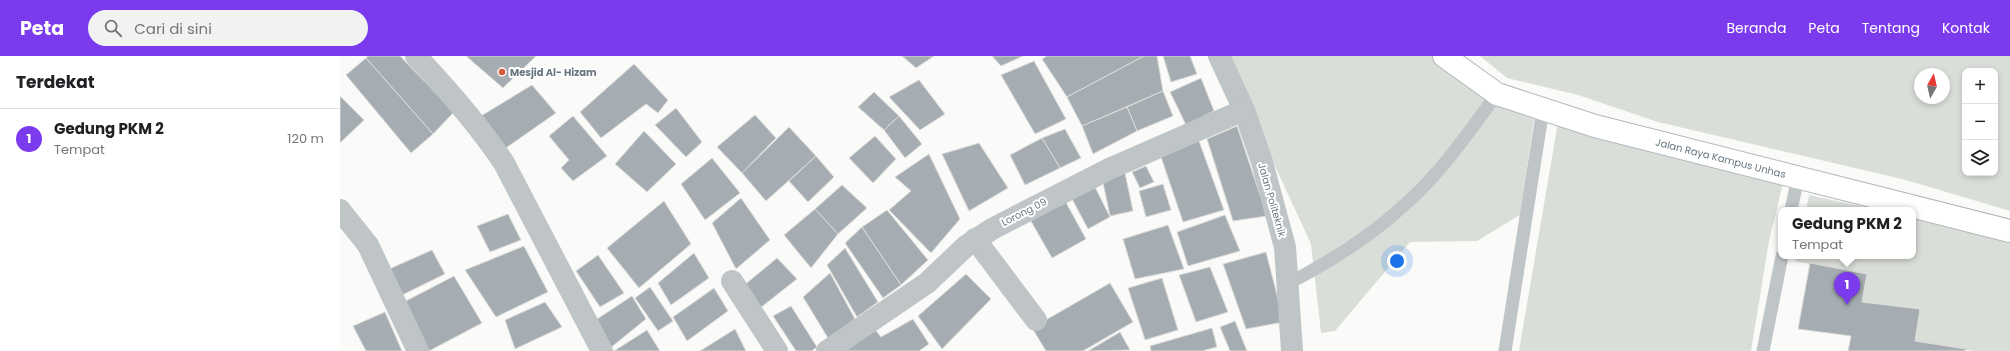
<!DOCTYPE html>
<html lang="id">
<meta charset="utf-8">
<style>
:root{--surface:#fff;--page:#f2f2f2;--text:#202124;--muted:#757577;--line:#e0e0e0;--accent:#7c3aed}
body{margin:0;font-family:Poppins,sans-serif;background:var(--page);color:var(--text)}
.controls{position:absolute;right:12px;top:12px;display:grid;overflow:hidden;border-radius:8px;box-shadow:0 2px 6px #0003}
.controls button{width:36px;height:36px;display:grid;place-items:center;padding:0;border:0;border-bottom:1px solid var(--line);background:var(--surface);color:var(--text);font:20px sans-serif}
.compass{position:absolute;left:1574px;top:12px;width:36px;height:36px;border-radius:50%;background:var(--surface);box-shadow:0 2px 6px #0003;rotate:8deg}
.you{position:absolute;left:1057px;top:205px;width:14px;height:14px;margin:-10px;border:3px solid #fff;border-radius:50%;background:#1a73e8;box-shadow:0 0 0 6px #1a73e833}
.badge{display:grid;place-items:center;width:26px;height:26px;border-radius:50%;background:var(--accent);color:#fff;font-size:13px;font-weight:700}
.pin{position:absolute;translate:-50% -33px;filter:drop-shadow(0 1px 2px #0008)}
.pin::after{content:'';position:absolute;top:21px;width:14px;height:12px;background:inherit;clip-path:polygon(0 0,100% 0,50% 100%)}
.popup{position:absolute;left:1438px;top:151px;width:138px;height:52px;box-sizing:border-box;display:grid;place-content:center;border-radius:8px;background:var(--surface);filter:drop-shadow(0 1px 3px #0005);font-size:13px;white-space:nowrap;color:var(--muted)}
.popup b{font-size:15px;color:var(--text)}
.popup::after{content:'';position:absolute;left:50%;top:100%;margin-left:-8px;border:8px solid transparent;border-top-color:var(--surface)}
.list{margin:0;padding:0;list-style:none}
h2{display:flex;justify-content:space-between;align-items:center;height:52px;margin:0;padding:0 16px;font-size:17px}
h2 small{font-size:13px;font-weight:400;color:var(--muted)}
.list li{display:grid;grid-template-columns:26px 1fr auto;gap:12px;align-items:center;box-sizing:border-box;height:60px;padding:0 16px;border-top:1px solid var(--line)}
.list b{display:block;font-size:15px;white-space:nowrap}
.list p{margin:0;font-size:13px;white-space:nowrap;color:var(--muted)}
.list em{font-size:13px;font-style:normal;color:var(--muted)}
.icon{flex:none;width:22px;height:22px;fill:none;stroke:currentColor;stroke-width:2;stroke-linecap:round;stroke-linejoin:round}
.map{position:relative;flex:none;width:1670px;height:295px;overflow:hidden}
header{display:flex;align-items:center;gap:24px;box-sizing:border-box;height:56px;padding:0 20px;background:var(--accent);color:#fff}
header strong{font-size:19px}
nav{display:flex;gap:22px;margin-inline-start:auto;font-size:14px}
.search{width:280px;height:36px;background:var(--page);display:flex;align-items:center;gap:10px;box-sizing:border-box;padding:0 14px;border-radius:22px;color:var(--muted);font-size:15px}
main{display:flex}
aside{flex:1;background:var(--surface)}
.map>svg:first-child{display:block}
.green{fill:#daded8;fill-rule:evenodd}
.building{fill:#a5adb2;stroke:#dcdcda}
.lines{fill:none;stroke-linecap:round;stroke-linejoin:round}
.secondary-casing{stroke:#b2b8bc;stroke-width:24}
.lane{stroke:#bfc4c7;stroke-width:13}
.street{stroke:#bfc4c7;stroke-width:22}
.secondary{stroke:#fff;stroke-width:22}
.poi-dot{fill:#d35c3f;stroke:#fff;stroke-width:1.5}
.labels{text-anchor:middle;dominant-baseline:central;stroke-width:4;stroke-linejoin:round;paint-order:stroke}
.poi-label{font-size:10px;font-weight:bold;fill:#677680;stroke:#fff;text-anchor:start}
.street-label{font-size:10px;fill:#677680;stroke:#fff}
</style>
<header>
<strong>Peta</strong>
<div class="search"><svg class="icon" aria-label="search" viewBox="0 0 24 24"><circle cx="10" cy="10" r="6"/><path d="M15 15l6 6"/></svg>Cari di sini</div>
<nav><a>Beranda</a><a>Peta</a><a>Tentang</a><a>Kontak</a></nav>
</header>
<main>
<aside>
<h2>Terdekat<small></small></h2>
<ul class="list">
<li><span class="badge">1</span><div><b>Gedung PKM 2</b><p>Tempat</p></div><em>120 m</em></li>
</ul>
</aside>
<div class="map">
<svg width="1670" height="295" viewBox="0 0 1670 295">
<rect width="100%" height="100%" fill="#fafaf8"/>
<g class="green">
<path d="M886,0H1098L1195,57L1180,159L1137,185L1070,186L995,275L981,277L971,188L910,56Z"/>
<path d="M1140,0H1670V155L1566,124L1318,66L1238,39L1167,22ZM1625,15H1655V117H1625ZM1580,18H1604V42H1580Z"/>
<path d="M1218,66L1443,127L1429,185L1411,295H1179Z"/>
<path d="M1469,139L1538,154H1466Z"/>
<path d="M1573,162L1670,186V295H1633L1575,285L1579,253L1522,246L1527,218L1455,205L1456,200H1573Z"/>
</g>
<g class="building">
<path d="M28,0H60L114,56L93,78L26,2Z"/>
<path d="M126,0H196L163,32Z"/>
<path d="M562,0H594L576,12Z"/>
<path d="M652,0H683L661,10Z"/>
<path d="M707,0H804L727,41L702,3Z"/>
<path d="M804,0H817L823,35L742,70L727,41Z"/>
<path d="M823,0H850L857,18L831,26Z"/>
<path d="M26,2L93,78L71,97L6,19Z"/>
<path d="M694,5L726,63L695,78L661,19Z"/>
<path d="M294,8L328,44L318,57L306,48L261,82L240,56Z"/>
<path d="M861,22L874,55L846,69L830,36Z"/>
<path d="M579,24L605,58L580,74L549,41Z"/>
<path d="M192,29L216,57L163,94L141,60Z"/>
<path d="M823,35L833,60L797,75L787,51Z"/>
<path d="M534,36L559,60L544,74L518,51Z"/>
<path d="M0,40L24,64L0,87Z"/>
<path d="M787,51L797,75L753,98L742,70Z"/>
<path d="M336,52L362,86L346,101L315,69Z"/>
<path d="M415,59L436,82L402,117L377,91Z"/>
<path d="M233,60L267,100L233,125L221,112L229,104L209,80Z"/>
<path d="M559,60L582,88L565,102L544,74Z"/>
<path d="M897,70L927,160L893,165L867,83Z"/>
<path d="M449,71L476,100L426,145L402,117Z"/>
<path d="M725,73L741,102L720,112L702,82Z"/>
<path d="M304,75L336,108L307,136L275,108Z"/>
<path d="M535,80L556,103L533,127L509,102Z"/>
<path d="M702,82L720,112L685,129L670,99Z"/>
<path d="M859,85L884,154L843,166L820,98Z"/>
<path d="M639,87L668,132L629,155L602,98Z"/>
<path d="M589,98L620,163L591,197L549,154L571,135L555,121Z"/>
<path d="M476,100L494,121L468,146L449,125Z"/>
<path d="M372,102L400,137L365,164L341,128Z"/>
<path d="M806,110L814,126L800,132L792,116Z"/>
<path d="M785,117L793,155L770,160L762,122Z"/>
<path d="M753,127L770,161L748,173L730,139Z"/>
<path d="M823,128L831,154L806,161L799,135Z"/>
<path d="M502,129L527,152L498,178L475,153Z"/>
<path d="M723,141L746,183L712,202L688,160Z"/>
<path d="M401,142L430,184L396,213L372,167Z"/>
<path d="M324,145L351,188L299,232L267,192Z"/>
<path d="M475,153L498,178L471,212L444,179Z"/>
<path d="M547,154L588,204L561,229L522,171Z"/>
<path d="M168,158L181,184L150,196L137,170Z"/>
<path d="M885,159L900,195L848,210L837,176Z"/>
<path d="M828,169L844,213L795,223L783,183Z"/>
<path d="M522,171L561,229L543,242L505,187Z"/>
<path d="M184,190L208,236L156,261L125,214Z"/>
<path d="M505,192L538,246L517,261L487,209Z"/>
<path d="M92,194L105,218L58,241L47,214Z"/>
<path d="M926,196L944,266L906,273L883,208Z"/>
<path d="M354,197L369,222L331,249L318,227Z"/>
<path d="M258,199L284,237L260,251L236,215Z"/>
<path d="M437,202L457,223L415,256L402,231Z"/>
<path d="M1470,207L1527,218L1522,246L1580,253L1575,285L1626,293L1625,295H1508L1511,280L1458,273Z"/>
<path d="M870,211L888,256L856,266L839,219Z"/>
<path d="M490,217L515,263L488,282L463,241Z"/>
<path d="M626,218L651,243L602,293L578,260Z"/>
<path d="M114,220L142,267L89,295L62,247Z"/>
<path d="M822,222L838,274L805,284L788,232Z"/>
<path d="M770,227L793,266L743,295H706L692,272Z"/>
<path d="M310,231L333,265L318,275L295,242Z"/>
<path d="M374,232L388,255L347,285L333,261Z"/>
<path d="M292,240L306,263L269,293L251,267Z"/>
<path d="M205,246L222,271L175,293L165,264Z"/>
<path d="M451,250L477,291L472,295H456L433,260Z"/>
<path d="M45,256L62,295H26L13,270Z"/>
<path d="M573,263L589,288L579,295H497L533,271L541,281Z"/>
<path d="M895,265L907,295H890L880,271Z"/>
<path d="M872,272L877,291L862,295H811L810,290Z"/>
<path d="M395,273L406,295H360Z"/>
<path d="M307,274L320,295H274Z"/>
<path d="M780,276L790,294L748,295Z"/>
</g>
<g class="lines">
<g class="secondary-casing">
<g id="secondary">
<path id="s1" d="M1104,0L1157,38L1255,70L1670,175"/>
</g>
</g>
<g class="lane">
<path d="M1451,154L1458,122"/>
<path d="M947,228C988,207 1027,183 1061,152C1099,120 1128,77 1157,38"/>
<path d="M1165,295L1203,53"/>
<path d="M1423,295L1442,200"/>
</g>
<g class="street">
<path d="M76,0C108,34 138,68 164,107L262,295"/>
<path d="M879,0L904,54L922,106L945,191L952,295"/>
<path d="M0,154L28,189L78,295"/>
<path d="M635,183L696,264"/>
<path d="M392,225L437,295"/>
<path d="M487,295L587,227L626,190L652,173L769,113L904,54"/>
</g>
<use href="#secondary" class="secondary"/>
</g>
<circle class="poi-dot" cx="162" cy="16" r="4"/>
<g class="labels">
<g class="poi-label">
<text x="170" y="16">Mesjid Al- Hizam</text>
</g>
<g class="street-label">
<text stroke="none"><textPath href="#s1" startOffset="298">Jalan Raya Kampus Unhas</textPath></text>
<text transform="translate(932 144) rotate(74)">Jalan Politeknik</text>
<text transform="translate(684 156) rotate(-27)">Lorong 09</text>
</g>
</g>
</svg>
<div class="controls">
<button>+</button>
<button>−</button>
<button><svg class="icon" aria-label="layers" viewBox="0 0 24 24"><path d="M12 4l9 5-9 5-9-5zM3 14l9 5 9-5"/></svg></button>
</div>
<svg class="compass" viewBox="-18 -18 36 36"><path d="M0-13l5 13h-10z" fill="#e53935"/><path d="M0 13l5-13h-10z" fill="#757577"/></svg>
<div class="you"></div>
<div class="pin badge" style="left:1507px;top:249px">1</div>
<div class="popup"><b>Gedung PKM 2</b>Tempat</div>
</div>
</main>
